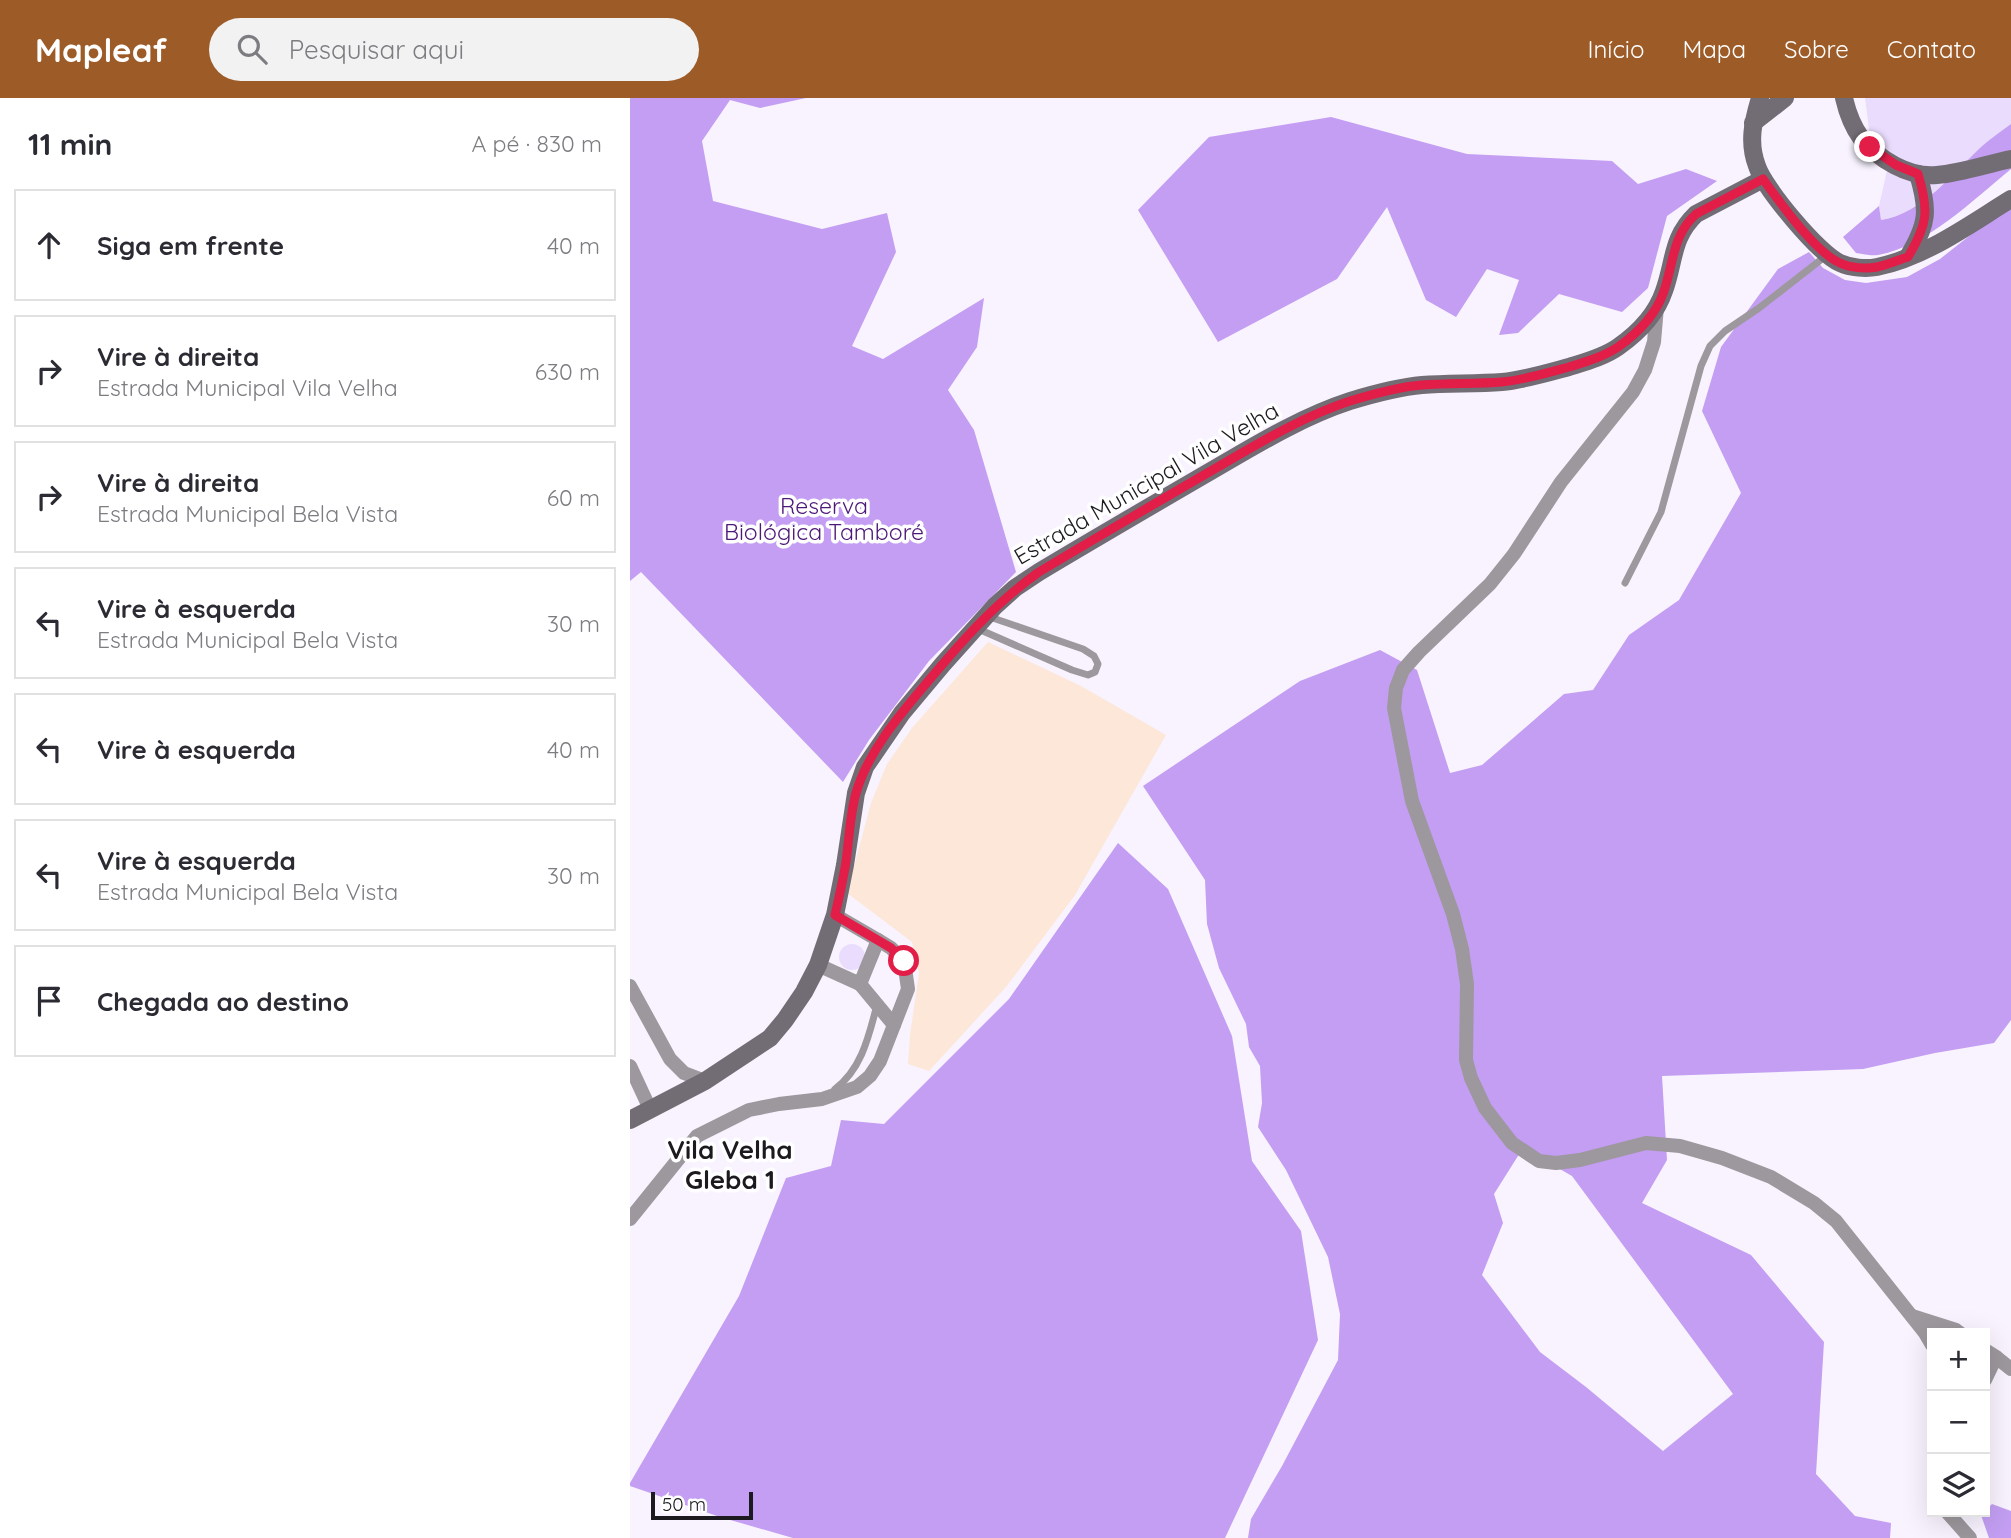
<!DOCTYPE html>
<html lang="pt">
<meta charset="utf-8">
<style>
:root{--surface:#fff;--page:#f2f2f3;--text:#2b2b33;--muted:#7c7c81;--line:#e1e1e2;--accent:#9d5b28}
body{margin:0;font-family:Quicksand,sans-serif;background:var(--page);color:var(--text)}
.controls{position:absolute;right:21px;bottom:21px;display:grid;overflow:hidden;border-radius:0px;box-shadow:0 7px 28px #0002}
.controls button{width:63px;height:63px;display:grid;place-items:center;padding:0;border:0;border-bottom:2px solid var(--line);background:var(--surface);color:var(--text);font:35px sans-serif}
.scale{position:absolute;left:21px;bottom:18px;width:102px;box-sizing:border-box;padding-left:7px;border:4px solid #1c1a1f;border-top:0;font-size:19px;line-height:24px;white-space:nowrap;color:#1c1a1f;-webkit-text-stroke:5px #fff;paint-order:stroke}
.stop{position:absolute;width:21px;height:21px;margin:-16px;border:5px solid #e11d48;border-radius:50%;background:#fff}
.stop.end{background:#e11d48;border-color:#fff;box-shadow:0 2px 7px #0008}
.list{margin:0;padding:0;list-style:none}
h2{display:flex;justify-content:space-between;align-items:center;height:91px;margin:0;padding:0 28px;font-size:30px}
h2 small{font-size:23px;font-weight:400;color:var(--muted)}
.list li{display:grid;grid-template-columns:46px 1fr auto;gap:21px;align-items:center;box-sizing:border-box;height:112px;margin:0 14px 14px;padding:0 14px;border:2px solid var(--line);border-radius:0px}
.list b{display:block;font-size:26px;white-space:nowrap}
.list p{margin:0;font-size:23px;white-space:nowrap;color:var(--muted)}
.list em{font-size:23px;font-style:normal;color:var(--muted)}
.icon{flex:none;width:38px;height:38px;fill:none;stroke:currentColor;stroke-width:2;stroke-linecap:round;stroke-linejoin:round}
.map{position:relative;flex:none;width:1381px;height:1440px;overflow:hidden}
header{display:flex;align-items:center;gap:42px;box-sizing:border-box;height:98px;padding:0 35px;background:var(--accent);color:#fff}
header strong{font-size:33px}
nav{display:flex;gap:38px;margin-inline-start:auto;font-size:24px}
.search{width:490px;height:63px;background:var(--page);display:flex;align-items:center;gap:18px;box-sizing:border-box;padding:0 24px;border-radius:38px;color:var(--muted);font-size:26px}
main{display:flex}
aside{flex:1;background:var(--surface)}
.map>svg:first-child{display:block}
.education{fill:#fce7d8}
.green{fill:#eadcfd}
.forest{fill:#c39ef2;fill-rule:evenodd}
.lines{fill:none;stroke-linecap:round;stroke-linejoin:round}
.lane{stroke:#9d989d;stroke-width:7}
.street{stroke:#9d989d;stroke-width:14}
.secondary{stroke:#726c74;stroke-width:18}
.route{stroke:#e11d48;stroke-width:9}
.labels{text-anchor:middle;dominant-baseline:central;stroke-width:7;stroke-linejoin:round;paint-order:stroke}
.street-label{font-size:23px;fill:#1c1a1f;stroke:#fff}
.park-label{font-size:23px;fill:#4d1878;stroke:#fff}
.quarter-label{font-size:26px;font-weight:bold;fill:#1c1a1f;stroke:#fff}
</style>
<header>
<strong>Mapleaf</strong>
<div class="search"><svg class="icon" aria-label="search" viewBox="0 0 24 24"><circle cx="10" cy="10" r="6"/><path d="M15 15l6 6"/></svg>Pesquisar aqui</div>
<nav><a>Início</a><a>Mapa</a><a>Sobre</a><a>Contato</a></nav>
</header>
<main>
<aside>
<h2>11 min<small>A pé · 830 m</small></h2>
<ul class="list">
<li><svg class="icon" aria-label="ahead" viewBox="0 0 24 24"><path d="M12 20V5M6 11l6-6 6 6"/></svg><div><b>Siga em frente</b></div><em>40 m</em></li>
<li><svg class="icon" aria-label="right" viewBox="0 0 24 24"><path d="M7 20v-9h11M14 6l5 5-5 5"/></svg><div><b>Vire à direita</b><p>Estrada Municipal Vila Velha</p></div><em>630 m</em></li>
<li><svg class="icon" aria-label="right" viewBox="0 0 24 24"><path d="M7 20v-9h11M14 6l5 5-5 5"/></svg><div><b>Vire à direita</b><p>Estrada Municipal Bela Vista</p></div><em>60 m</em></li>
<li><svg class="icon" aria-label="left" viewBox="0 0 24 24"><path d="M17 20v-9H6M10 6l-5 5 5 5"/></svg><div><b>Vire à esquerda</b><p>Estrada Municipal Bela Vista</p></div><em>30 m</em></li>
<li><svg class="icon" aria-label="left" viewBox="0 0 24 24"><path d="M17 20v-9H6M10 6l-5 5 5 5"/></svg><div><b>Vire à esquerda</b></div><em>40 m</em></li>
<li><svg class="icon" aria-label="left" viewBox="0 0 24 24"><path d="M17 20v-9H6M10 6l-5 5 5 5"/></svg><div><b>Vire à esquerda</b><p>Estrada Municipal Bela Vista</p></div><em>30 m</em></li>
<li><svg class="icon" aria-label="arrive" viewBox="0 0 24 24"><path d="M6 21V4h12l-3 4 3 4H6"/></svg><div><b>Chegada ao destino</b></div></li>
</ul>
</aside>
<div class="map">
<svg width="1381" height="1440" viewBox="0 0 1381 1440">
<rect width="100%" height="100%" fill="#f8f3ff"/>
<path class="education" d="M358,544L451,588L536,637L445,797L376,889L299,973L278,966L280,937L289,875L282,844L217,795L241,705L257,666L282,630Z"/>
<g class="green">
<path d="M1235,0H1381V26C1371,33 1360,41 1351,49C1321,77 1293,115 1251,122L1249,108L1260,59L1240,38Z"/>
<circle cx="222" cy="859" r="13"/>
</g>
<g class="forest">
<path d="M0,0H176L130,10L100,2L72,43L83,103L192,131L257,115L266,154L222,248L253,261L354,200L347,249L318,292L344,332L386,474L299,563L239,642L213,684L11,474L0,483Z"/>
<path d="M701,19L837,56L982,63L1008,86L1056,71L1087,83L1037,118L1018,190L992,214L929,196L888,235L869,237L889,182L857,171L826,219L796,202L757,109L707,181L588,244L508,112L579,39Z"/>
<path d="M1381,26V71C1343,102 1297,148 1248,157C1241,158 1234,156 1226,155L1213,139L1249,108L1251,122C1292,116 1322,76 1351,49C1360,41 1371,33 1381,26Z"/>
<path d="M1381,105V922L1364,945L1305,955L1233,971L1032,978L1037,1062L1012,1105L1121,1157L1194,1244L1186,1376L1225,1418L1261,1425L1260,1440H618L621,1421L652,1368L708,1262L710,1216L698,1159L656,1072L628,1029L632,1005L630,968L619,949L616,926L589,870L577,826L575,782L513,688L670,583L750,552L787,572L820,675L852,667L934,596L963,592L999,537L1049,502L1111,395L1072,313L1091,249L1148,171L1179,154L1193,170L1215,182L1236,185L1277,179L1310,161ZM893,1050L942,1078L1103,1296L1033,1353L956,1289L910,1254L852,1177L873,1125L864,1096Z"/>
<path d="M488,745L538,791L602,938L622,1063L671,1133L688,1242L595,1440H163L90,1419L0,1388V1385L109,1198L156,1080L201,1068L211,1022L254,1026L379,901Z"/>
<path d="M1362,1406L1381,1413V1440H1359L1351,1417Z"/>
</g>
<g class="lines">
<g class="lane">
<path d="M995,485L1031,414L1071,268L1080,248L1095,233L1129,210L1197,157"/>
<path d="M346,530L442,572L458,577L465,574L468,566L464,558L453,551L357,518"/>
<path d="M205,991C232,971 239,937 247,907"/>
</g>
<g class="street">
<path d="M1027,209L1024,244L1015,272L1003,294L931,384L884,456L860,486L789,554L773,572L766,590L764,610L782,703L823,816L832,851L837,886L836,962L841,980L855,1010L882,1045L909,1063L926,1065L950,1062L1016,1045L1050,1048L1092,1060L1141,1079L1184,1105L1206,1123L1295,1235L1302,1247"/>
<path d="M188,867L230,886L248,842L205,817"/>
<path d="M230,886L264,927"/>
<path d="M0,888L40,961L54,975L75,983"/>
<path d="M0,968L20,1011"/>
<path d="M0,1121L67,1038L119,1012L149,1006L192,1001L227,989L240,978L250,963L278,891L274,863L261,850L248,842"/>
<path d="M1282,1218L1326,1232L1330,1235"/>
<path d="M1355,1252L1366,1259L1355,1282"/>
<path d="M1366,1259L1381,1271"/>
<path d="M1317,1414L1340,1440"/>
</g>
<g class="secondary">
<path d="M1130,0C1123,23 1118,45 1127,68C1134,90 1189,156 1210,165C1221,170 1236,171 1247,169C1296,159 1340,126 1381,101"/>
<path d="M1214,0C1217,13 1223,29 1231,40C1248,61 1279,80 1307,77C1331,75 1357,66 1381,61"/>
<path d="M1123,25L1155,0"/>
<path d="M1278,159C1298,126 1299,112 1288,76"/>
<path d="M0,1022L75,983L140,940L155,922L174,894L188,867L205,817L215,767L226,695L235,669L272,615L313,566L365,508L385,490L409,474C464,441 519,409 574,377C621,350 668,320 720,303C743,296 768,289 792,287C819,285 845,286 872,284C894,282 917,275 939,269C955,264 974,259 988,249C1008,235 1026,217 1034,193C1045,163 1041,140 1066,116L1133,81"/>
</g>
</g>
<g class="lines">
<path class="route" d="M274,863L261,850L205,817C209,800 213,782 216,764C219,741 220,717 226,695C238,654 268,619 295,587C330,545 365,505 409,474C464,441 519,409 574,377C621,350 668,320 720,303C743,296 768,289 792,287C819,285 845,286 872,284C894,282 917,275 939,269C955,264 973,259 988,249C1008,235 1026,217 1034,193C1044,164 1042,138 1066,116L1133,81C1149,103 1185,154 1210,165C1220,170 1236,171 1247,169C1257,167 1268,162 1278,159C1298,126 1299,112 1288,76L1266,67L1240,49"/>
</g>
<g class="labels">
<g class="street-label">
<text transform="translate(516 385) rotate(-30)">Estrada Municipal Vila Velha</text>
</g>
<g class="park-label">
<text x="194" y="407">Reserva<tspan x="194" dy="26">Biológica Tamboré</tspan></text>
</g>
<g class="quarter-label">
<text x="100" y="1051">Vila Velha<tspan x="100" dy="30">Gleba 1</tspan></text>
</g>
</g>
</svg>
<div class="controls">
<button>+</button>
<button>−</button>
<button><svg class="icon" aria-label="layers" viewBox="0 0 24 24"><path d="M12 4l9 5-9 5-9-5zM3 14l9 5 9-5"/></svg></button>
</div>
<div class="scale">50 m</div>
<div class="stop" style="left:274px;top:863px"></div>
<div class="stop end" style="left:1240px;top:49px"></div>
</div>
</main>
